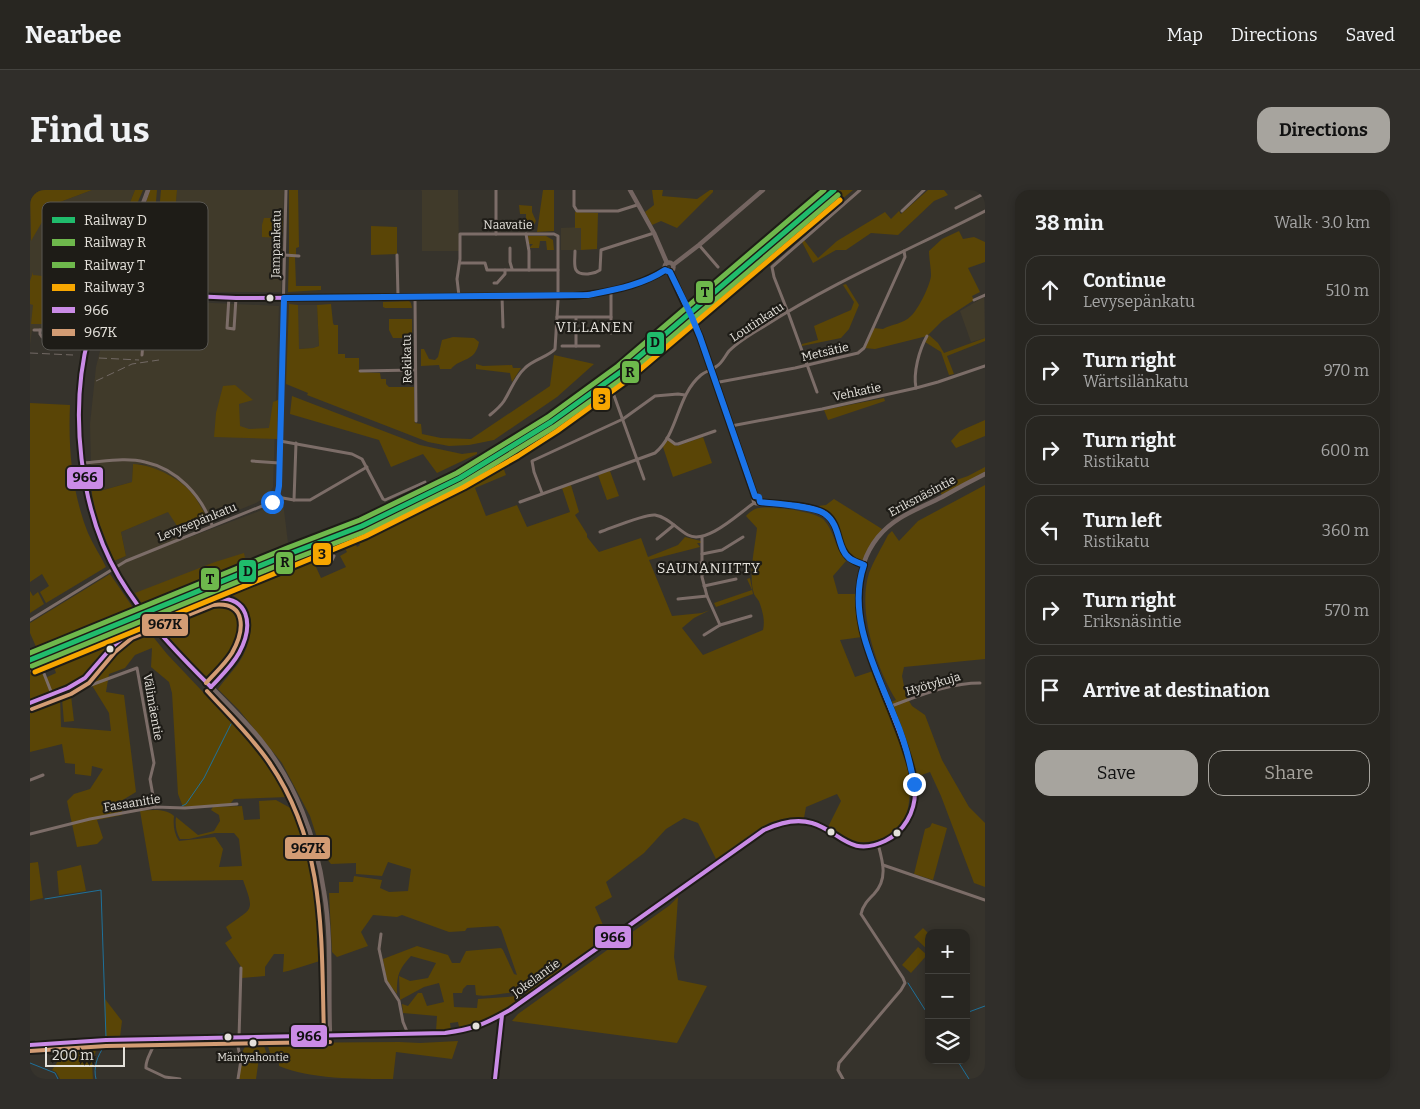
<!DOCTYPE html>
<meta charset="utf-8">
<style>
:root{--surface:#282621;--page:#302e2a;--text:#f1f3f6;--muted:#a5a5a5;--line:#44433f;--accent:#a7a49e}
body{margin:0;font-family:Bitter,serif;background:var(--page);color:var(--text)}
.controls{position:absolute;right:15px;bottom:15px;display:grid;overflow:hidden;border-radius:10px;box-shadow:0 2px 8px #0003}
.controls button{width:45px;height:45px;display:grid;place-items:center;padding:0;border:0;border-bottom:1px solid var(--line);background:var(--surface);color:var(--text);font:25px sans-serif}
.scale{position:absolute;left:15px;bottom:12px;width:80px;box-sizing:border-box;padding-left:5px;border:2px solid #e4e1db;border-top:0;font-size:14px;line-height:18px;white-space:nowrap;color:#e4e1db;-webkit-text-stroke:4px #1e1c17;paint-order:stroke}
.stop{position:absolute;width:15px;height:15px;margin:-11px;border:4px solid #1a73e8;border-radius:50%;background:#fff}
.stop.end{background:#1a73e8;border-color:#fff;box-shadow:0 1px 5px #0008}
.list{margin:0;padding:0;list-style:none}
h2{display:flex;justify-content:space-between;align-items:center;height:65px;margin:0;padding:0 20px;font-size:21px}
h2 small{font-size:16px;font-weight:400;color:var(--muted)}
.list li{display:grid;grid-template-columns:32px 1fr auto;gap:15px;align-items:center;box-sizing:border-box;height:70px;margin:0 10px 10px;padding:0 10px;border:1px solid var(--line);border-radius:15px}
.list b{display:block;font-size:19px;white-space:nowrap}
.list p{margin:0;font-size:16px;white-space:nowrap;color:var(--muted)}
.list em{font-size:16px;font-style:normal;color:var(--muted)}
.actions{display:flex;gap:10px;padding:15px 20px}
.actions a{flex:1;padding:11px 0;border:1px solid var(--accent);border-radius:15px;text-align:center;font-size:18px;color:var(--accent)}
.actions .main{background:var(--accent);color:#111}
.icon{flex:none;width:28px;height:28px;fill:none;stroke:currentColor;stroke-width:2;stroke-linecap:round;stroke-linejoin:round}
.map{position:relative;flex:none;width:955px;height:889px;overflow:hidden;border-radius:15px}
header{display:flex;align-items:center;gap:30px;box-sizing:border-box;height:70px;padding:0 25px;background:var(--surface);border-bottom:1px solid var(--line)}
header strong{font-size:24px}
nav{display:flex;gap:28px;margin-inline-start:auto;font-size:18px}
.intro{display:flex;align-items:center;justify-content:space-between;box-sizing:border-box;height:120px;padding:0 30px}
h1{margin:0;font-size:35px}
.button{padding:12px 22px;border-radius:15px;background:var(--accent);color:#111;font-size:18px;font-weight:700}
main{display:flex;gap:30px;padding:0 30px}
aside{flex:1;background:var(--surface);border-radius:15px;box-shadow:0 2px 8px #0003}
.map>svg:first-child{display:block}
.built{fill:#403a2a}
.green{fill:#5a4506}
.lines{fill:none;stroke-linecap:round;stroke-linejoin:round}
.stream{stroke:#1f719a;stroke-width:1}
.street{stroke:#7c6d68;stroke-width:3}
.secondary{stroke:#746561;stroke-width:4.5}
.rail{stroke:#726964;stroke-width:1;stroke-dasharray:8 4;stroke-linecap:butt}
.street-bridge{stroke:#7c6d68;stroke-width:3}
.secondary-bridge{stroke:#746561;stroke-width:4.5}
.bus-1-casing{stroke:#1e1c17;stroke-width:8}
.bus-2-casing{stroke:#1e1c17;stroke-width:8}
.bus-1{stroke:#ca8be6;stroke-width:4}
.bus-2{stroke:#d39c74;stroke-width:4}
.rail-1-casing{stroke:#1e1c17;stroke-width:9}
.rail-2-casing{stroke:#1e1c17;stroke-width:9}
.rail-3-casing{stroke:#1e1c17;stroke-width:9}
.rail-4-casing{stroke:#1e1c17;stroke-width:9}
.rail-1{stroke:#20bc6c;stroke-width:5}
.rail-2{stroke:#6eb84c;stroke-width:5}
.rail-3{stroke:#6eb84c;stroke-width:5}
.rail-4{stroke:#f7a600;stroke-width:5}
.route{stroke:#1a73e8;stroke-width:6}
.bus-dot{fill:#e4e1db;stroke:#1e1c17;stroke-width:2}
.labels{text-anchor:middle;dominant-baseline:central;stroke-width:4.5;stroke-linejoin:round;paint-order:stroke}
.bus-label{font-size:11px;fill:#e4e1db;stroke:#1e1c17}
.street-label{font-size:12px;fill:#e4e1db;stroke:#1e1c17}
.neighbourhood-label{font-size:14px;letter-spacing:1px;fill:#e4e1db;stroke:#1e1c17}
.key{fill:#1e1c17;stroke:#595752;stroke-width:1}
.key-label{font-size:14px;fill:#e4e1db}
.line-badge{stroke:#1e1c17;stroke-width:2}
.pale-badge-label{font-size:14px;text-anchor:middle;font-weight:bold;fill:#111}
</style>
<header>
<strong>Nearbee</strong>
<nav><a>Map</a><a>Directions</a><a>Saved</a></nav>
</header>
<div class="intro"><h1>Find us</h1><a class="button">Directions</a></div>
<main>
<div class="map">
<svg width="955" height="889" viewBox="0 0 955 889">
<rect width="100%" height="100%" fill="#36332c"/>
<g class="built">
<path d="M62,0H105L56,122L36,135L20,142L2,141L0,155V51L22,15Z"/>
<path d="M147,0H254L251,102H187L124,100L123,94L128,34L144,35Z"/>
<path d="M391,0H428L429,61H392V1Z"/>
<path d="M551,37V60H531V38Z"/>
<path d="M954,107L955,148L941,152L930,121Z"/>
<path d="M119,110L249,116L243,297L238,306L226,313L179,332L164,305L142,286L113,274H103L102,292L70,301L69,276H61L60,234L66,177L80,121Z"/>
<path d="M268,115H287L289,156L283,158L268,159Z"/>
<path d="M253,312L258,353L112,416L84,371L96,366L91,342L139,321L155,349Z"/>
</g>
<g class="green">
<path d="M0,0H62L22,15L1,51Z"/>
<path d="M105,0H113L68,105L56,122Z"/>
<path d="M120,0H127L121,69L118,57L107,44L108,37Z"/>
<path d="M131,0H147L144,35L128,34Z"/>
<path d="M259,0H268L269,57L266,58V65H259Z"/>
<path d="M513,0H524V41L507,42Z"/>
<path d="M622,0H633L632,6L667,9L680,0H683V2L647,38L631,31L622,35L615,22L624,15Z"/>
<path d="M809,0H823L785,32L736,78L717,84C713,95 704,106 691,101Z"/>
<path d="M898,0H914L918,5L904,11L868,45L841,43L816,60H806L783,73L772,52L774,50L788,68L807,51L855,22L861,29L869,21L871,24Z"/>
<path d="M489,15L502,16V22L506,31L503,37L496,36V24H490Z"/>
<path d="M545,22L568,23L567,59L551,60V38H545Z"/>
<path d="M234,28H253L252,48L232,47V35Z"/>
<path d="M341,36L367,37V64L341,65Z"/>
<path d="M929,41L933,49L944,47L955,52V72L938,78L950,102L942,106L944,110L912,131L897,146L845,159L834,158L843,138L853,139C862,134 873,134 881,126C888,120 901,94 901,85C901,77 899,69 899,61L912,49Z"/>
<path d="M498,46H516L523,50L524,60H517L516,51H510L509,58H500V57L503,54H499Z"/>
<path d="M259,67H265L266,96H291V100L258,102Z"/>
<path d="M3,82V85L13,86L12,115L20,116L19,134H1L3,115L0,114V91Z"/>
<path d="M816,94L829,115L819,139L811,148L772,156V154L788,150L784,136L821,120L824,112L813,95Z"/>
<path d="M379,111L381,113L382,118H355L353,117V112Z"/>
<path d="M259,114L268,115L269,159L283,158L289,156L287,115L301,114L303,133L304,135H308V164H315V168H329V182L350,183L351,189H356V194L359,197H384L385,233L391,234L392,244L411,248L441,249L520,196L524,165L564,174L527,207L464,250L439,255L419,256L398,252L277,205L278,203L256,194Z"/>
<path d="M359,129H382V148H363L359,140Z"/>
<path d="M899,145L908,153L914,163L955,148V151L917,166L924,184L919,185L911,162L895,152Z"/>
<path d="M423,147L444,148L449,152C445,173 431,167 421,179H410L409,175L391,176V159H394L399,169L405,170L408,167L412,150Z"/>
<path d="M446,174L453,176L482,175L483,178H491L482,192L480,183L446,179Z"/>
<path d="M205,195L223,210L209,214L210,236L219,239L239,238L243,212L248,210L247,249L184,247L186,223L193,196Z"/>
<path d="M262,206L390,255L432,264L447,262V264L407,283L393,264L361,277L349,250L260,224Z"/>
<path d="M854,208L855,211L798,230L794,220Z"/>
<path d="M0,213L40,215C38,258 42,303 58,343C63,355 71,366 76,377L16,413L10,402L19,396L12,384L0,392Z"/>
<path d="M955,230V246L926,258L921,251L930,241Z"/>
<path d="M673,247L682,273L643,287L633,257L637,250L647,256Z"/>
<path d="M103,274C125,275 152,289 165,307C170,315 175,324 179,332L151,342L138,322L91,342L96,366L84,371L66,325L62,304L61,276H69L70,301L102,292Z"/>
<path d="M472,274L476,285L445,298L456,326L487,315L497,337L540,322L532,298L541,295L549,322L545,325L557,344V347L569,362L611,348L618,367L648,355L655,347L671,351V353H667L670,357L619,370L642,426L672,423L680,420L664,428L652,438L673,465L733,440C735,431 733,423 730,414C729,410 726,408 724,404C718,385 725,358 727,338L716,326C720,322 723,319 729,318C741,316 786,321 794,330C805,342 805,359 816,371L803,386L808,404H826V415L832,447L810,450L825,487L843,481L856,514L866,510C846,478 827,421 839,383C844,370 852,357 858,345L862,341L869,351L888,331L955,295V469L874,477L872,486L876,506L882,516L895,525L912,570L939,617L955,633V697L944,693L911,606L900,582L880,589C880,602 880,615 875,628C867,645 843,655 825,652C815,651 806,643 798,637L811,611L807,604L776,617L774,628L753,629L739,633L686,669L668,633L654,628L636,639L614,663L576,692L582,707L565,717L578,746L497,804C480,799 463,808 446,805L445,795H437L433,799L432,803H423L424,817L447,818L448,809L490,806L493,808C472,823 455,832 430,841L428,832L420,833L421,841H406L407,826L373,823L372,814L378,816L388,803H392L397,816L414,812L409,793L394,797L370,810L369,786L380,791L398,788L406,773L381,766C368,780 367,786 367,804L357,791L353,769L387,756L418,765L422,773H430L436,761L471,758L473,760L484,784L487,785L471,739L468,736L437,738L435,741L419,742L372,725L367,727L343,725L331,742L338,756L307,767L302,762L299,703H309V692H323L324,686L352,690L350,698L359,702L378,701L381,679L358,672L352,686L326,684V673L301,674L292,663L280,626L252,573L209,520L188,499C194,490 202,482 208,474C224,451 228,414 197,403L263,376L281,366L291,388L316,377L310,366L317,362L312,353L322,348L327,357L330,355L325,346L359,332Z"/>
<path d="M955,277V282L912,305L906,297L938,286Z"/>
<path d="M580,281L589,306L577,310L568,285Z"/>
<path d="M804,309L852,339L831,372C826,370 820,368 817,364C815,361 815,356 813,352C807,334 800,321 780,317L796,315Z"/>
<path d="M214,363L215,368L213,371L112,414L105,403L185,372Z"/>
<path d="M80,384L104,419L7,459L0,443V433Z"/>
<path d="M720,388L723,404L686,417L684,413L722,400L717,389Z"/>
<path d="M0,401L3,406L8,402L14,414L0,423Z"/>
<path d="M192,409C230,405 211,478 180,487L174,485L127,435Z"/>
<path d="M110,430L112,434L88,447L55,485L23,502L25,507L30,506L31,537L81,541L79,523L58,489L85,457L100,446L116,438L137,464L172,501L206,532L233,570L258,607L204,609L200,614L153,617L148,604L142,503L139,492L121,477L122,458L105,465L95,478L79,484L76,502L94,505L106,602L91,611L92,625L67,630L73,648L67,654L47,657L37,611L44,604L60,599L73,579L62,576L61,586L45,584V574L35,573L32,554L0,562V474L6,471L8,476L11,477L15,488L26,483L20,466Z"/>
<path d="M41,506L44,531L34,532L32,509Z"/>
<path d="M246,610L264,620C267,630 272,639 275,649C284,673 288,701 289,726C290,738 282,756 292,764L293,770L258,781L253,782L254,764H244L235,777V786L212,788V778L195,753L202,748L196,737C223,717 225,723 213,690L122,691L110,621C122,620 135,618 144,626C143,635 144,643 149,651L185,647L193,659L189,677L212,676L209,649L204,643H185L159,649H150C146,642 145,635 146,627L168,645L184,641L190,631L189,625L181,620L183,617L212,616L214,630L230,629L229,611Z"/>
<path d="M902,633L917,638L903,690L884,684L895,639L900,637Z"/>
<path d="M8,672L13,708L0,711V673Z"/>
<path d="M51,675L56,701L29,705L27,681Z"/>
<path d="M648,707L644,767L648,790L677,796L647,853L482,831L488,824L640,715Z"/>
<path d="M893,738L899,744V761L884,747Z"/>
<path d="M888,757L897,765L881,783L872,775Z"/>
<path d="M75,809L92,831L90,847H76Z"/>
<path d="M428,851L422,869L366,862L363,889C327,889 279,889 249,876V873L241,866L237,853L369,852L390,853Z"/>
<path d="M216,855L234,856L238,867L229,868L226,889H207L211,864Z"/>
<path d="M67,857L62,874L63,889H30L26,882L22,880L30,868L23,864L20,858L30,859Z"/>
</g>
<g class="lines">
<g class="stream">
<path d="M152,616L156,614L174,588L201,534"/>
<path d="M15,709L71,700L76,848L18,851"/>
<path d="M878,793L899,826"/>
<path d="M936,823L955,816"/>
<path d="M128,847L197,844L207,846"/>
<path d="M85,848H99"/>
<path d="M103,848L125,847"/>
<path d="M86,854L100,858L122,857"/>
<path d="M126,857L204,856"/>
<path d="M927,870L939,889"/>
<path d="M0,873L25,883L28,889"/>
<path d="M66,889C63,878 67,866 75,855"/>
</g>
<g class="street">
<path d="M544,0V16L547,21H588L607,15"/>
<path d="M926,18L955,3"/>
<path d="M872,21L894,0"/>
<path d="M466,44V0"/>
<path d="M496,44L499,61V80"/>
<path d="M669,55L688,77"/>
<path d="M480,58V72L482,79"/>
<path d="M545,61C545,74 541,85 558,84C563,83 566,83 570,80L571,60L624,43"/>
<path d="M254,65L269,66"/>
<path d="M367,65L368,106"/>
<path d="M430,73H455L457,80H528"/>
<path d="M640,82L661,125L670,147L725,307"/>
<path d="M464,93H467L475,84V80"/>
<path d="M429,106L427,89L430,69V44H524L528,46V111L525,159C518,167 504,169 495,178C485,187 481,200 474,211C470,217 465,221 460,225"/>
<path d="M472,106L473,137"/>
<path d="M199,107L197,138L204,139L206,108"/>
<path d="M385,107L386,231"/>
<path d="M944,110L955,105"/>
<path d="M78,114L94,108L117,104L112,165"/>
<path d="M527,127H581"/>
<path d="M4,140H31L57,126"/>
<path d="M10,140V144L12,147L32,148L33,140"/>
<path d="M581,143V101"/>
<path d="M532,156H569"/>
<path d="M546,156V128"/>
<path d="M330,181L385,180"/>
<path d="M684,193L765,178L828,163L834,158L875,67L874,61"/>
<path d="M886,198C883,183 889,160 897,146"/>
<path d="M787,202L759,125L744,87L742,77L830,0"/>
<path d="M701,236L792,219L886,198L908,192L955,176"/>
<path d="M637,248L645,254H648L685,241"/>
<path d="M250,251L322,264L332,269L353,309L355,310L395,292"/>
<path d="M222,271L249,273"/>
<path d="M53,273C72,272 95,267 115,272C147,279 171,305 182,335"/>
<path d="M614,289L582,200L644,146"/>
<path d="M512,303L504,282L502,271L593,229L625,206L648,204L655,205"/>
<circle cx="727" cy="310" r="4"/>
<path d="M247,307L264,310H280L337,277"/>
<path d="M264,310L266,253"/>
<path d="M490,312L625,263C649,243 646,206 671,185C676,181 682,180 687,176C692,173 695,166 699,161C708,152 721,144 733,137C803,92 881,59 955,21"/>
<path d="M730,312C745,314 785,316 796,324C811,335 807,359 819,368C823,371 829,373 834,375"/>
<path d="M570,342C582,338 614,324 625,325C638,327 647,339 658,345C677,355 709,323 724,313"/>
<path d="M672,347V387L677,406L690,435"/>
<path d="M627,349L644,335"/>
<path d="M672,364L692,360L713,347"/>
<path d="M638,379L671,373"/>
<path d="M674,396L706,389"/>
<path d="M189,407L188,402L191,399L245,377L263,373L289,361L304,366L302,370"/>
<path d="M648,409L677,406"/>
<path d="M0,430L96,371L242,312L247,307L249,296L256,0"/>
<path d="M674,445L690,435L721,426"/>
<path d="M0,481L11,476L22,504"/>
<path d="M55,488L61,495L107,478L124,573L120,589L125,617"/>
<path d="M0,513L38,498L55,488L81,458L99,443L181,409C218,399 224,435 211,461C203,474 191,486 181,497"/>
<path d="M861,516C889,506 919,493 950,493"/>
<path d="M0,590L13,585"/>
<path d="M0,644L60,629L125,617L155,618L207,614"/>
<path d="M853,675L955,710"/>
<path d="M351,744L349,759L356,791L369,811L373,832L378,844"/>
<path d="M206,848L211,870L208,889"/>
<path d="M209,848L211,778"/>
<path d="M125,849C124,860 115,868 116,878L135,887L150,889"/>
<path d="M813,889L808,880L809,873L871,800L875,793L873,788L831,724C833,715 838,710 844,704C858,689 853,672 848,654"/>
</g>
<g class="secondary">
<path d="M600,0L624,43L637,73"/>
<path d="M99,47C126,60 118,79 117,104L206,108L544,106C571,104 612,96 635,80"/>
<circle cx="639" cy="77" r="4.5"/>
<path d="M643,75L669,55L733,0"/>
<path d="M79,370C48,294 37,205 65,126C80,83 103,43 118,0"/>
<path d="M133,447C164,482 200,513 230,549C265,592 286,647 294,702C302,748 298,799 300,846"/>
<path d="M0,855L6,853L415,843L441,839L455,834L480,820L727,643C745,634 762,628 781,633C792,636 802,644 811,650C827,660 850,657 864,646C940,586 775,438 848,347C865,326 889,319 912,307C926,299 941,291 955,284"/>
<path d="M465,889L472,834V825"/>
</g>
<g class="rail">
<path d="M0,163L43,165"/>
<path d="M69,168L109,170"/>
<path d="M66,191L102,174L129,170"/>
<path d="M243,368C287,349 332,332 376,311C456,273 532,224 601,168L799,0"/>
</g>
<path class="street-bridge" d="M57,126L78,114"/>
<path class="secondary-bridge" d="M79,370L101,407L133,447"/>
<g class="bus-1-casing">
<g id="bus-1">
<path d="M99,47C84,79 68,111 59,145C39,220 49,319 89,387C114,429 147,463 181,497"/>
<path d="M99,47C124,62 119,78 117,104"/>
<path d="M640,82L670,147L725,307"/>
<path d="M117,104L206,108L544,106C576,103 607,97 635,80"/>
<path d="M730,312C748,314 781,314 796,324C811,335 806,358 820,368C824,372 829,373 834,375"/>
<path d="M0,513L38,498L55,488L81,458L99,443L181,409C220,404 224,435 209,463C202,476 191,486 181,497"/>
<path d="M0,855L76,850L415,843C444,839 455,834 480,820L734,640C749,633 765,628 782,633C810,641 819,668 855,651C874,642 885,622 885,602C885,589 881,576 877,564C865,525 846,489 835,450C828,425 826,400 834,375"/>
<path d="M465,889L472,825"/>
</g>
</g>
<g class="bus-2-casing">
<g id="bus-2">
<path d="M177,501C198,524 221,546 239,572C297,656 291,749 294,846"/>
<path d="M2,519L41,504L59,493L85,462L102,448L183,415C217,411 215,440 202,463C195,474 185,483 176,493"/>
<path d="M0,861L76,856L300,852"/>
</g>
</g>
<use href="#bus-1" class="bus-1"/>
<use href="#bus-2" class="bus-2"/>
<g class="rail-1-casing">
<path id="rail-1" d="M0,470L259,364L332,336L430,288L521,232L592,181L804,0"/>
</g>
<g class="rail-2-casing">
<path id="rail-2" d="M2,476L261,370L334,342L433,293L524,237L596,186L808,5"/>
</g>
<g class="rail-3-casing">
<path id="rail-3" d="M0,463L257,358L330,330L427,283L518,227L588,176L794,0"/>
</g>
<g class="rail-4-casing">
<path id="rail-4" d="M5,482L336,346L434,297L488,266L527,241L599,189L810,10"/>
</g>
<use href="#rail-1" class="rail-1"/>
<use href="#rail-2" class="rail-2"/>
<use href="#rail-3" class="rail-3"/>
<use href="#rail-4" class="rail-4"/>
</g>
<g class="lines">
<path class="route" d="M242,312L247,307L249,296L254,108L558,105C583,100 613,95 635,80L640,82L661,125L670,147L725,306L729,307L730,312C745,314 785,316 795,324C811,335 807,359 819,368C823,371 829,373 834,375C816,427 847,481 865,528C874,549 880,571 884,594"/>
</g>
<g class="bus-dot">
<circle cx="240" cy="108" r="4.5"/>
<circle cx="80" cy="459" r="4.5"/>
<circle cx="801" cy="642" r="4.5"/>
<circle cx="867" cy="643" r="4.5"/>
<circle cx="446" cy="836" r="4.5"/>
<circle cx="198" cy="847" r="4.5"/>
<circle cx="223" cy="853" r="4.5"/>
</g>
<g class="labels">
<g class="bus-label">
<text x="223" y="867">Mäntyahontie</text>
</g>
<g class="street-label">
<text x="478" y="35">Naavatie</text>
<text transform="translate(246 54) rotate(-89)">Jampankatu</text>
<text transform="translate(727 132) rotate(-33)">Loutinkatu</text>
<text transform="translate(795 162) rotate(-13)">Metsätie</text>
<text transform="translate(377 169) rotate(-91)">Rekikatu</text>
<text transform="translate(827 202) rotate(-12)">Vehkatie</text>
<text transform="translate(892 306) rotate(-28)">Eriksnäsintie</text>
<text transform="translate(167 332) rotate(-22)">Levysepänkatu</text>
<text transform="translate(903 494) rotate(-16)">Hyötykuja</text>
<text transform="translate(123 517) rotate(80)">Välimäentie</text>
<text transform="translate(102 613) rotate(-9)">Fasaanitie</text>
<text transform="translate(506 788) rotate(-36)">Jokelantie</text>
</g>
<g class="neighbourhood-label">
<text x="565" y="137">VILLANEN</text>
<text x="679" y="378">SAUNANIITTY</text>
</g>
</g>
<rect x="12" y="12" width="166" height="148" rx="8" class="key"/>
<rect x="22" y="27" width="23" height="6" fill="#20bc6c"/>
<rect x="22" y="49" width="23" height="7" fill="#6eb84c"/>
<rect x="22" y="72" width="23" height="6" fill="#6eb84c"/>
<rect x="22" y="94" width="23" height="7" fill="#f7a600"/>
<rect x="22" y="117" width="23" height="6" fill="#ca8be6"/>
<rect x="22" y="139" width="23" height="7" fill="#d39c74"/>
<g class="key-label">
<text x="54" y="35">Railway D</text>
<text x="54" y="57">Railway R</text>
<text x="54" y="80">Railway T</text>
<text x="54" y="102">Railway 3</text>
<text x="54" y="125">966</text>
<text x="54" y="147">967K</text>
</g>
<g class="line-badge">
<rect x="665" y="90" width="19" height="24" rx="5" fill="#6eb84c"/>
<rect x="616" y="141" width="19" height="24" rx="5" fill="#20bc6c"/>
<rect x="591" y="170" width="19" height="24" rx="5" fill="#6eb84c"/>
<rect x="562" y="197" width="19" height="24" rx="5" fill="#f7a600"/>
<rect x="36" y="276" width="38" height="24" rx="5" fill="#ca8be6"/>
<rect x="282" y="352" width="20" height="24" rx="5" fill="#f7a600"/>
<rect x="245" y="361" width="19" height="24" rx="5" fill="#6eb84c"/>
<rect x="208" y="369" width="19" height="24" rx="5" fill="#20bc6c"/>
<rect x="170" y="377" width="20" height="24" rx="5" fill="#6eb84c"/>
<rect x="111" y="423" width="48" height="24" rx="5" fill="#d39c74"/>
<rect x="254" y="646" width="47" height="24" rx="5" fill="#d39c74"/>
<rect x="564" y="735" width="38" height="24" rx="5" fill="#ca8be6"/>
<rect x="260" y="834" width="38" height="24" rx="5" fill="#ca8be6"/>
</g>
<g class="pale-badge-label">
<text x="675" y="107">T</text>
<text x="625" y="157">D</text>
<text x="600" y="187">R</text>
<text x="572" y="214">3</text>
<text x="55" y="292">966</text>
<text x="292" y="369">3</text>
<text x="255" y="377">R</text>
<text x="218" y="386">D</text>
<text x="180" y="394">T</text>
<text x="135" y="439">967K</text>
<text x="278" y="663">967K</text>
<text x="583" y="752">966</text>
<text x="279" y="851">966</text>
</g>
</svg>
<div class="controls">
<button>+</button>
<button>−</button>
<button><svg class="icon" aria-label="layers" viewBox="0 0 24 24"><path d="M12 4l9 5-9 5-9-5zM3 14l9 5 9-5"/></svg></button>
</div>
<div class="scale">200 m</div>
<div class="stop" style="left:242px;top:312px"></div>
<div class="stop end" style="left:884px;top:594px"></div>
</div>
<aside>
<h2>38 min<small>Walk · 3.0 km</small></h2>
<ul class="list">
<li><svg class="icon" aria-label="ahead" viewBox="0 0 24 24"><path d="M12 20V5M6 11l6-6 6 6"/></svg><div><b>Continue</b><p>Levysepänkatu</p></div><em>510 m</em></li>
<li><svg class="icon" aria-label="right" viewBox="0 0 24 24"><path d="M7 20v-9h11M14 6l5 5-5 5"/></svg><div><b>Turn right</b><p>Wärtsilänkatu</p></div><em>970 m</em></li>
<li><svg class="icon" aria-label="right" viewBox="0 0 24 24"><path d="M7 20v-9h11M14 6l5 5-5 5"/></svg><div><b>Turn right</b><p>Ristikatu</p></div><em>600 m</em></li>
<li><svg class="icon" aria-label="left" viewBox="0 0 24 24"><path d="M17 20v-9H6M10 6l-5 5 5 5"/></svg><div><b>Turn left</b><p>Ristikatu</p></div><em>360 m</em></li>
<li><svg class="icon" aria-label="right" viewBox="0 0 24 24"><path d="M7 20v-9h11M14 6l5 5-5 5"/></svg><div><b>Turn right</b><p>Eriksnäsintie</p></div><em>570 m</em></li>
<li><svg class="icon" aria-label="arrive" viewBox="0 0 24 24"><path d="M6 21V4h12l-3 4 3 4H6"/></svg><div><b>Arrive at destination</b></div></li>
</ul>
<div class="actions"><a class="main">Save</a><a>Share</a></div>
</aside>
</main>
